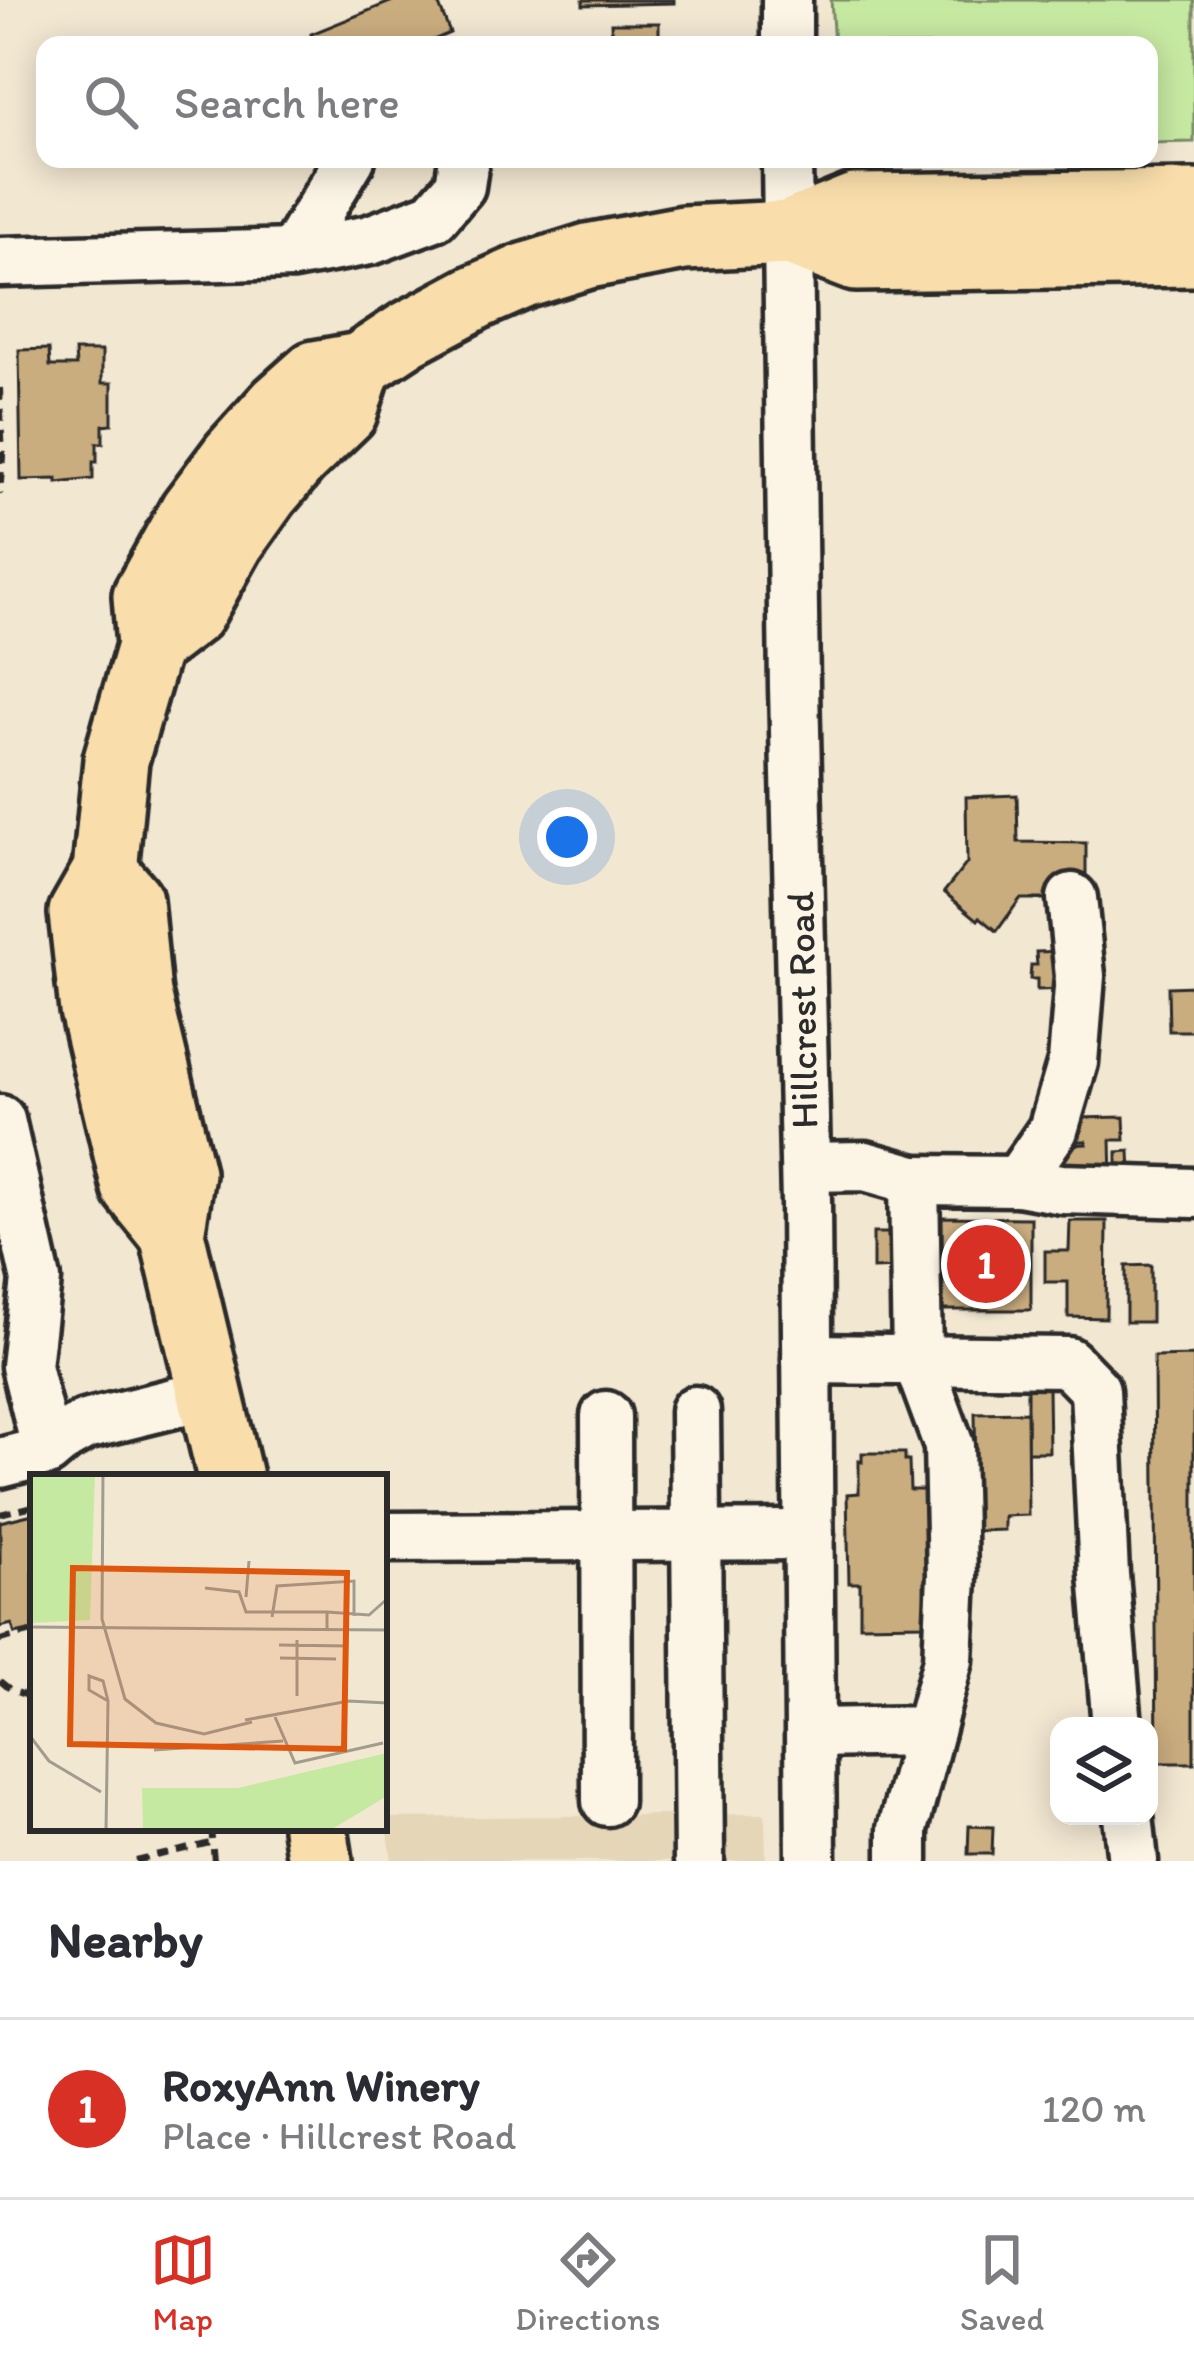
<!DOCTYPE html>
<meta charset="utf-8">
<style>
:root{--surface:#fff;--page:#f7f7f7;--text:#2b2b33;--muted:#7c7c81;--line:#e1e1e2;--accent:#d93025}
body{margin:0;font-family:Itim,sans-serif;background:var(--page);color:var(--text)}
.controls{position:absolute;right:36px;bottom:36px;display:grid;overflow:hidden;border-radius:24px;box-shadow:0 6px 30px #0003}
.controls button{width:108px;height:108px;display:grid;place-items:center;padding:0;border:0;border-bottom:3px solid var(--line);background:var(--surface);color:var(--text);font:60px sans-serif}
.you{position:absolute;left:567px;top:837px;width:42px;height:42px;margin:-30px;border:9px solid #fff;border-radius:50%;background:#1a73e8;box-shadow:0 0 0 18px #1a73e833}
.badge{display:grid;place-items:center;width:78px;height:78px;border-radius:50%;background:var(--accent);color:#fff;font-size:39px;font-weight:700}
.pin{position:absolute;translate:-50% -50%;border:6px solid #fff;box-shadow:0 3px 12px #0006}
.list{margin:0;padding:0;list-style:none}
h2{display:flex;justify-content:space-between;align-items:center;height:156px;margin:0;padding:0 48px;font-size:51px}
h2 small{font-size:39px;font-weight:400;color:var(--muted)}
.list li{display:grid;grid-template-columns:78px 1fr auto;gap:36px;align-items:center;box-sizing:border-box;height:180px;padding:0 48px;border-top:3px solid var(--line)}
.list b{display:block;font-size:45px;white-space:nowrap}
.list p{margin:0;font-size:39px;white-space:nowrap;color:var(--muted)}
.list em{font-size:39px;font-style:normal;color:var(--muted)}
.icon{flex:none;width:66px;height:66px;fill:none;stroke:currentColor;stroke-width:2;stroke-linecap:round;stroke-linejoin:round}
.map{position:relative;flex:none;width:1194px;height:1861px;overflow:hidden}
.search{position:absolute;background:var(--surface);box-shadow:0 6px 30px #0003;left:36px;right:36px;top:36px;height:132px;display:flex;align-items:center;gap:30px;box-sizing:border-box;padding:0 42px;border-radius:24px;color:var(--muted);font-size:45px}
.sheet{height:336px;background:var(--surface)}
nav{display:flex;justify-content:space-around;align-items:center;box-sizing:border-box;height:168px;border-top:3px solid var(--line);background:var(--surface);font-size:33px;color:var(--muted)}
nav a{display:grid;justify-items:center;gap:6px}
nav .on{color:var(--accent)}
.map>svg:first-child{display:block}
.built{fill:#e6d6b8}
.green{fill:#c6e9a2;stroke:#788a66;stroke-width:3}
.building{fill:#caad7f;stroke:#2b2b2b;stroke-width:3}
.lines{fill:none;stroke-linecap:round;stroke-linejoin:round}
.minor-casing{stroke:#2b2b2b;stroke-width:57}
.major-casing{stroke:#2b2b2b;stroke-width:72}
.path{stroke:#2b2b2b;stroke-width:6;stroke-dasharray:12 9;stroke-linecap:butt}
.minor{stroke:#fcf5e5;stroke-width:48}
.major{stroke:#f9deab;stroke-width:63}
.labels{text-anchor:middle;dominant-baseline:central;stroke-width:9;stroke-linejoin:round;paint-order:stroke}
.street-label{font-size:39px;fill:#2b2b2b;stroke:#fcf5e5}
.inset-road{fill:none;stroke:#a29c8f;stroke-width:3}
.view{fill:#df570e;fill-opacity:0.15;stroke:#df570e;stroke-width:6}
.inset-edge{fill:none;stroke:#2b2b2b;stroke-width:6}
</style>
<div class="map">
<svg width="1194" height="1861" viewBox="0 0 1194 1861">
<rect width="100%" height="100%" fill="#f2e7d1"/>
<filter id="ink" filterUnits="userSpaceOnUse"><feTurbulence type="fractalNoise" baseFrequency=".00833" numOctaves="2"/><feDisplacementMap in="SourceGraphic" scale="24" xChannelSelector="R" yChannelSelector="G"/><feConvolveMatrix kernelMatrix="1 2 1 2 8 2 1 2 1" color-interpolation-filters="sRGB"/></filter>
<g filter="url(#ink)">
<path class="built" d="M765,1814L766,1861H392L386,1818Z"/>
<path class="green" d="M831,0H1194V142L1149,143V45H834Z"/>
<g class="building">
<path d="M395,0H437L450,33L422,45H315L311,34Z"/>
<path d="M583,0H674V3L583,5Z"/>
<path d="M611,23H659V45H612Z"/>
<path d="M49,349L50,366H76L75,351H102V383H112V424L103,425V443H97V462H93V479L57,483V479L21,480L19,350Z"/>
<path d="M1017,795L1018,842L1086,843V886L1056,899H1020L997,931L980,917L978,920L944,892L967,863L966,797Z"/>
<path d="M1068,951L1069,989L1037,990V979H1030L1031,965H1037L1036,952Z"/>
<path d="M1194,986V1031H1169L1168,987Z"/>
<path d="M1124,1117L1125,1140H1111L1112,1179H1064L1063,1145L1087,1144L1086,1141H1077L1076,1118Z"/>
<path d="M1130,1151L1131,1173H1117V1152Z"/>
<path d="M942,1217L1031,1218V1310H942Z"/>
<path d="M1070,1221H1107L1106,1318L1068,1317V1282H1045V1251H1069Z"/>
<path d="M873,1233H901V1268L873,1269Z"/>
<path d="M1151,1265V1322H1126V1266Z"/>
<path d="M1194,1356V1763H1157L1154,1357Z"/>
<path d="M1048,1387L1049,1452H1027V1388Z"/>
<path d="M1027,1412L1028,1515L1004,1516V1530L977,1531L975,1413Z"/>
<path d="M862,1453H905V1461H909L910,1490H936L938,1583H924L925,1624L860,1625V1583H849L847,1494L859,1493V1461L862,1462Z"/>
<path d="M33,1514V1630L15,1634L12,1624L0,1627V1522Z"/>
<path d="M969,1826L993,1827L992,1854H968Z"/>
</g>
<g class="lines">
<g class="minor-casing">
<g id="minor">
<path d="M787,45V0"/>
<path d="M787,159L794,687L806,1203L811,1861"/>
<path d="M293,254L350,159"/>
<path d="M0,262L293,254L370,240L434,216L460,186L464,159"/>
<path d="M0,1120L36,1280L26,1366L47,1451"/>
<path d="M806,1167L865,1166L914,1180"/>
<path d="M1018,1181L1062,1189L1194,1193"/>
<path d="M807,1359L1068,1362L1095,1390L1104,1574L1117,1726"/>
<path d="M695,1411L699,1861"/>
<path d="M606,1416L607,1801"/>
<path d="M0,1463L47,1451L64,1437L85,1425L210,1394"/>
<path d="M384,1537L809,1535"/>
<path d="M811,1733L929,1731L948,1660L952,1576L949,1446L917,1359L914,1180L1018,1181L1053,1130L1073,1062L1080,976L1072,898"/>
<path d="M1128,1816L1133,1861"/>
<path d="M903,1861V1829L929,1731"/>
</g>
</g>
<g class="major-casing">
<g id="major">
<path d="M788,233L856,259L1194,254"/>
<path d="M149,646L192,613L232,542L267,493L297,458L345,412L360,365"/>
<path d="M105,871L130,900L139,994L182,1173L172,1234L230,1477"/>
<path d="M172,1234L134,1187L92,1010L81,913L105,871L116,760L149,646L145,596L192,511L234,455L279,405L315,373L360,365L407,334L476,297L524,276L588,256L684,238L788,233L855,206L1194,202"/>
<path d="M315,1828L320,1861"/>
</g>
</g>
<g class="path">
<path d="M0,388L3,457L0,494"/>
<path d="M0,1514L33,1506"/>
<path d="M0,1640L33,1632"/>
<path d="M0,1681L11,1690L33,1698"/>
<path d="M211,1828L214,1861"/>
<path d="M136,1861L214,1842"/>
</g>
<use href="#minor" class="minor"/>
<use href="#major" class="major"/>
</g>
</g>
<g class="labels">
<g class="street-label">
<text transform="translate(802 1010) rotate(-91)">Hillcrest Road</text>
</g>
</g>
<g transform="translate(30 1474)">
<rect width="357" height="357" fill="#f2e7d1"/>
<path d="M0,0H65L60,146L0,149ZM357,279V322L299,357H113L112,314H208Z" fill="#c6e9a2"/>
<path class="inset-road" d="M73,0L72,145L95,225L126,249L174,260L222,248M175,114L209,118L216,138H297V155M216,123L219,87M297,138L339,141L357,125M242,143L247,112L324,107V142M0,153L357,156M249,171L318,172M250,184L306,185M267,222V166M245,243L265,289L353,269M215,246L319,227L357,229M0,262L19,287L71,318M124,276L253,267M76,357L78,227L73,207L59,202V216L78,227"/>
<path class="view" d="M43,94L317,99L314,275L40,270Z"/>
<rect width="357" height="357" class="inset-edge"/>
</g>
</svg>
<div class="controls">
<button><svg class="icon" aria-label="layers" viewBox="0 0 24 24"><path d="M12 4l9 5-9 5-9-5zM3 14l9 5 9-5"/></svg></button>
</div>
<div class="you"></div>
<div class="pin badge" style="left:986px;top:1264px">1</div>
<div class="search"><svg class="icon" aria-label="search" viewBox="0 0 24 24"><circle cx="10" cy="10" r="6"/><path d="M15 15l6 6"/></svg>Search here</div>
</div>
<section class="sheet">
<h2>Nearby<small></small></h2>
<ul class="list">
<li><span class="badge">1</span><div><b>RoxyAnn Winery</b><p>Place · Hillcrest Road</p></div><em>120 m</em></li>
</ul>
</section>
<nav>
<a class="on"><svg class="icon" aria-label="map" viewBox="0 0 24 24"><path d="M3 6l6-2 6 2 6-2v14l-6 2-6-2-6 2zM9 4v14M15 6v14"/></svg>Map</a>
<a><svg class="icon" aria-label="directions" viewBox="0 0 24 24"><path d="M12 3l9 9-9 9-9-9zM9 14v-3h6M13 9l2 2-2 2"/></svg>Directions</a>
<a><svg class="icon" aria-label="saved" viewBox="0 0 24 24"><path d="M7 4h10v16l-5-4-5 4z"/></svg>Saved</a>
</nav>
